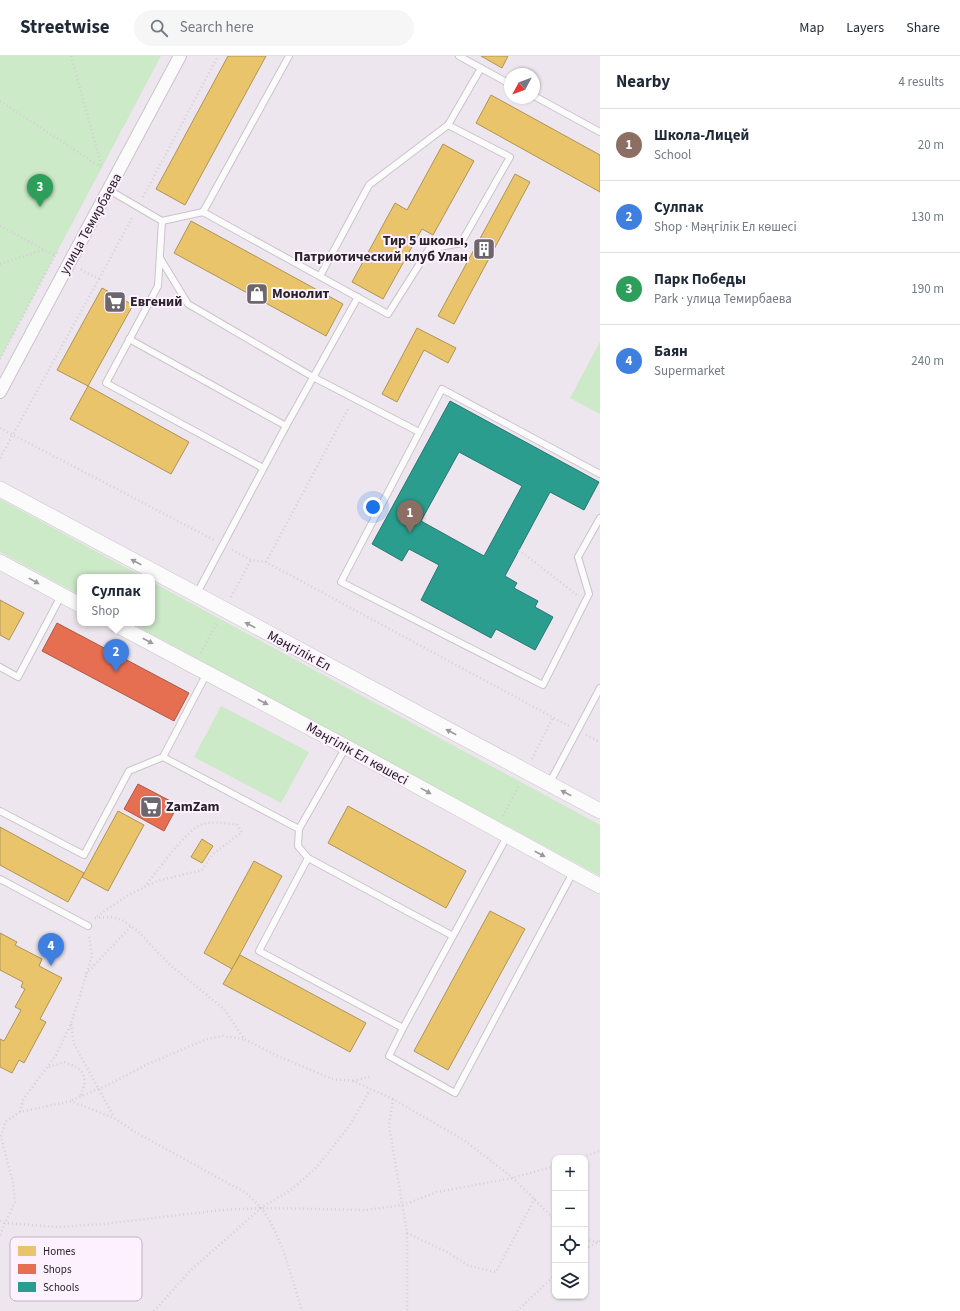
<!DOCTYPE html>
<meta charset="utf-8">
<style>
:root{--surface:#fff;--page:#f6f6f7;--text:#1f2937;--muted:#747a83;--line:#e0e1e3;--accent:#0f766e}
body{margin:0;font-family:"Source Sans 3",sans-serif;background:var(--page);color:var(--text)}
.controls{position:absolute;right:12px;bottom:12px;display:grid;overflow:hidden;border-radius:8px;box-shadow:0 1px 3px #0004}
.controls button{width:36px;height:36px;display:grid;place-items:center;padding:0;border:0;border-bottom:1px solid var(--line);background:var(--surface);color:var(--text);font:20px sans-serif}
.compass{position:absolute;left:504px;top:12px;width:36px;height:36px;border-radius:50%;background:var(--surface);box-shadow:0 1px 3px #0004;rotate:229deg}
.you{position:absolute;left:373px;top:451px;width:14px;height:14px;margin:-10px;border:3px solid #fff;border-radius:50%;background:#1a73e8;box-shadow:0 0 0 6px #1a73e833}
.badge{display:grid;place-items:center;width:26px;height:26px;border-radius:50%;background:var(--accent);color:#fff;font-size:13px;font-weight:700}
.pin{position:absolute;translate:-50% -33px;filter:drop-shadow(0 1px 2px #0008)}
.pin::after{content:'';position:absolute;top:21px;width:14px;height:12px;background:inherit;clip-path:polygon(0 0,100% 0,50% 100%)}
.popup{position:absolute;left:77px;top:518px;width:78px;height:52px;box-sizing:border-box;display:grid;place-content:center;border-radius:8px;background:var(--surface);filter:drop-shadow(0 1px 3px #0005);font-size:13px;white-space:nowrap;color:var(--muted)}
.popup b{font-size:15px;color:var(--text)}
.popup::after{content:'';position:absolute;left:50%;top:100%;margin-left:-8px;border:8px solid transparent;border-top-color:var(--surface)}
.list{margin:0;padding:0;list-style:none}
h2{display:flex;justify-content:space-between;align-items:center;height:52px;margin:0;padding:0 16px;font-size:17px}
h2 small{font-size:13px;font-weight:400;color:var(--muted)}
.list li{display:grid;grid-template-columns:26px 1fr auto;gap:12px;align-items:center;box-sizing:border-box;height:72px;padding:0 16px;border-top:1px solid var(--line)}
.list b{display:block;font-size:15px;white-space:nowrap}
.list p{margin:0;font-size:13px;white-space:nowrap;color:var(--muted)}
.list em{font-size:13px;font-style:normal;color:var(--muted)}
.icon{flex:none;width:22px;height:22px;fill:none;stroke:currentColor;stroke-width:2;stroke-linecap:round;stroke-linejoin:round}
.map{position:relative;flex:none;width:600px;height:1255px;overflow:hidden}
header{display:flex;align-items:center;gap:24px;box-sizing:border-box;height:56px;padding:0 20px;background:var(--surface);border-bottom:1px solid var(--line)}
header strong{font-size:19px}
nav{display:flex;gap:22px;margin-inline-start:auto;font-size:14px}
.search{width:280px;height:36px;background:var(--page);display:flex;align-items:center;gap:10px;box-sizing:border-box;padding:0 14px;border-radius:22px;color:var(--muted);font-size:15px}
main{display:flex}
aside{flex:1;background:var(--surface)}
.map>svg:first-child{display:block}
.green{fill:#cce9c8}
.homes{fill:#e9c46a;stroke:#af9456}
.shops{fill:#e76f51;stroke:#ae5845}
.schools{fill:#2a9d8f;stroke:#297870;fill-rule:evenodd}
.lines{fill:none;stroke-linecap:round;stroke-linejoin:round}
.service-casing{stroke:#cac4ca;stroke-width:8}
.minor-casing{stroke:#cac4ca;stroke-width:14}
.tertiary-casing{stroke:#cac4ca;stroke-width:16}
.path{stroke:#d3d0d3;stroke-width:2.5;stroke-dasharray:1 3;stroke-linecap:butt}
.service{stroke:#fcfbfc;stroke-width:6}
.minor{stroke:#fcfbfc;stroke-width:12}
.tertiary{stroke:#fcfbfc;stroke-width:15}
.oneway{fill:#9d9a9d}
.labels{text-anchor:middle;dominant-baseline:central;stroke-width:4;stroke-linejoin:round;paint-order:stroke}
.street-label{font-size:14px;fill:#282328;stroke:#fef1ff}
.poi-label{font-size:14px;font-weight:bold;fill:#282328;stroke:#fef1ff;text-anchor:start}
.key{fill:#fef1ff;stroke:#beb3be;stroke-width:1}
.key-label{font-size:11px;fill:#282328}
</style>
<header>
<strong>Streetwise</strong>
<div class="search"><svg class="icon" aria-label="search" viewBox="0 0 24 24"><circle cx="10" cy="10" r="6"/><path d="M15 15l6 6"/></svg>Search here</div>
<nav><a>Map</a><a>Layers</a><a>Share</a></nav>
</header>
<main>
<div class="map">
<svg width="600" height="1255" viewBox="0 0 600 1255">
<rect width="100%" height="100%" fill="#eee6ee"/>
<g class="green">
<path d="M0,0H161L0,303Z"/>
<path d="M600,286V358L570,342Z"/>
<path d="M0,443L143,521H80V539L0,496Z"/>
<path d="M152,526L600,769V820L131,567H152Z"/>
<path d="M221,650L309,696L281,747L194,701Z"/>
</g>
<g class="homes">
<path d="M228,0H266L185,149L156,133Z"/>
<path d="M481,0H508L502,12Z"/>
<path d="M491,39L600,99V136L476,67Z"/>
<path d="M443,88L474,105L433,179L422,173L383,243L352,226L395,147L407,154Z"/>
<path d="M515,118L530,126L454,268L438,260Z"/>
<path d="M191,165L343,248L326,280L174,197Z"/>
<path d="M102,232L133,249L88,330L57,314Z"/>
<path d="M417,272L456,292L448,307L424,294L397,346L382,338Z"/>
<path d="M88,330L189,386L171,418L70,363Z"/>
<path d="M0,544L24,557L9,584L0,579Z"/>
<path d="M348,750L466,815L446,852L328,787Z"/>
<path d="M118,755L144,769L108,835L82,821Z"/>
<path d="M0,771L84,817L68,846L0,809Z"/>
<path d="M202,783L213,790L202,807L191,801Z"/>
<path d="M254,805L282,820L232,913L204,897Z"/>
<path d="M490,855L525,873L448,1014L414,995Z"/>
<path d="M0,877L17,886L15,889L42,903L39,910L62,922L40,963L46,966L24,1007L19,1004L12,1017L0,1011V983L4,985L21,954L15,951L25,933L21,931L23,926L0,914Z"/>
<path d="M240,899L366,967L350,996L223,928Z"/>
</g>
<g class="shops">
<path d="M57,567L189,637L174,665L42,595Z"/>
<path d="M138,728L178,749L164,775L124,753Z"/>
</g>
<path class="schools" d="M450,345L599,426L584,454L550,436L505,520L517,527L514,532L538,545L535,551L553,561L535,594L496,573L491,582L421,544L439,509L409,493L402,505L372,488ZM459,396L522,430L484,500L421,465Z"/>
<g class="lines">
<g class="service-casing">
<g id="service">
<path d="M459,0L510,28"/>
<path d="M534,40L600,76"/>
<path d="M109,134L162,165L203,156L388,258L429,193L461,187L510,101L448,69"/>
<path d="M203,156L289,0"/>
<path d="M162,165L158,230L106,327L263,412"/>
<path d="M160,202L188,248L313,321L419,376"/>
<path d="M320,220L369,129L448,69L481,12"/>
<path d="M129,283L286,370"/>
<path d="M600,418L442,333L341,526L543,629L589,538L578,501L600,462"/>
<path d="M196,539L286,370L358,241"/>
<path d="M0,611L18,621L61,540"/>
<path d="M346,691L299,773L298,790L308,802L259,895L403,972L504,786"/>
<path d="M163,701L299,773"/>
<path d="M549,728L600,632"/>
<path d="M0,755L84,799L129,715L163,701L207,617"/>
<path d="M308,802L453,880"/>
<path d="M0,823L88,870"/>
<path d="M403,972L389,1000L455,1037L570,822"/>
</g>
</g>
<g class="minor-casing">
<path id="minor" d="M0,336L180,0"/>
</g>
<g class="tertiary-casing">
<g id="tertiary">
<path d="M0,433L600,755"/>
<path d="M0,506L80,549"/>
<path d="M113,567L346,691L600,830"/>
</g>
</g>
<g class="path">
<path d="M71,0L102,111"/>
<path d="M0,45L102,112"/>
<path d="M143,141L218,0"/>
<path d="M0,170L56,200"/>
<path d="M0,208L43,194"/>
<path d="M99,223L133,160"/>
<path d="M0,303L57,196"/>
<path d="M0,372L214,484"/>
<path d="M0,402L99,223L80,213"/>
<path d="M232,494L251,504L266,506L569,670"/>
<path d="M519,494L577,539"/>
<path d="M266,506L349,351"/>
<path d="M231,541L251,504"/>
<path d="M201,597L217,566"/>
<path d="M586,679L600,686"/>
<path d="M532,703L553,661"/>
<path d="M503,760L519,729"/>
<path d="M97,860L127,840L157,825L202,814L213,798L242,776L237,769C226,767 214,765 203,768C188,771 155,818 144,832"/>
<path d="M95,862L111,861L122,864L138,875L169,908L224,953L244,983L278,1000L332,1023L353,1025L393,1043L464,1084L513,1122L555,1164"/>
<path d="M86,918L131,870"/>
<path d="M71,968L74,988L114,1061"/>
<path d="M49,1011L64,1006C85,1013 88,1019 81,1040"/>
<path d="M353,1025L372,1020"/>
<path d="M393,1043L389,1069L407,1177V1255"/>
<path d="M72,1044L112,1027L148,1008L207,983L223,980L243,983"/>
<path d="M20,1056L23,1044L56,999L71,968L92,900L89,880"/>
<path d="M579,1102L600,1095"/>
<path d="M0,1165L5,1167L15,1146L13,1126L1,1081L5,1066L20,1056L71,1045L114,1062L135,1076L246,1137C251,1142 257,1147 261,1152C282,1179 292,1223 302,1255"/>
<path d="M407,1177L447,1196L469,1210L496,1216L535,1142"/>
<path d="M0,1179L5,1167L57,1171L103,1168L222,1154L261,1152L366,1154L403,1149L437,1136L513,1122L555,1110"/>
<path d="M585,1184L598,1186"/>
<path d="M585,1193L600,1185"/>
<path d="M154,1255L191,1214L261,1152L292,1133L316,1112L350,1069L370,1034"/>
<path d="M517,1255L555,1219"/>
</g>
<use href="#service" class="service"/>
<use href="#minor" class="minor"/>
<use href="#tertiary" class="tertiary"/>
</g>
<defs><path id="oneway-solid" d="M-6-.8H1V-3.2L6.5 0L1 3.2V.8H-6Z"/></defs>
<g class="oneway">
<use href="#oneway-solid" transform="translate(136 506) rotate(-152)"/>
<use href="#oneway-solid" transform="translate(34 525) rotate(29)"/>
<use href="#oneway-solid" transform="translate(250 569) rotate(-152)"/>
<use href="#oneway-solid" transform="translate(148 585) rotate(28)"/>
<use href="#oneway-solid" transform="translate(263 646) rotate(28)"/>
<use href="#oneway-solid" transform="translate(451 676) rotate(-152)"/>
<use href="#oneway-solid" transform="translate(426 735) rotate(29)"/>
<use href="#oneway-solid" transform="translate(566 737) rotate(-152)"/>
<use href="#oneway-solid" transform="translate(540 798) rotate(28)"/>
</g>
<defs>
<g id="building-square" transform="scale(1.15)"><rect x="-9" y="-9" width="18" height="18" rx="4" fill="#6d676d" stroke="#fef1ff"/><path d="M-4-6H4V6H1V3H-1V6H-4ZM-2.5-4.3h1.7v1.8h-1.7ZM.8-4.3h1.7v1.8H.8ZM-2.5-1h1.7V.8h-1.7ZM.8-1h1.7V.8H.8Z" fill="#fff"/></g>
<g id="shop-square" transform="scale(1.15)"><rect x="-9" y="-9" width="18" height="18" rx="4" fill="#6d676d" stroke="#fef1ff"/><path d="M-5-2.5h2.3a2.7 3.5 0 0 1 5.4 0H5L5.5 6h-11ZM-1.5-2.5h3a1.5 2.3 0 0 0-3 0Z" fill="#fff"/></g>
<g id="supermarket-square" transform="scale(1.15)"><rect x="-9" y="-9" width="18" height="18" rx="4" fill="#6d676d" stroke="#fef1ff"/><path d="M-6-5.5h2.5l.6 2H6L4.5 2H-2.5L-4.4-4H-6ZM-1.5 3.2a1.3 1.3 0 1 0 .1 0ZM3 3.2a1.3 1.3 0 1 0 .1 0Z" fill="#fff"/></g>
</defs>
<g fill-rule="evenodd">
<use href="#building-square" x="484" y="193"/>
<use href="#shop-square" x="257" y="238"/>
<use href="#supermarket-square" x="115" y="246"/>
<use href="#supermarket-square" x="151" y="751"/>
</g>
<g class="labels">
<g class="street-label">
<text transform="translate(91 168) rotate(-61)">улица Темирбаева</text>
<text transform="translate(299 595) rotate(28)">Мәңгілік Ел</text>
<text transform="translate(357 698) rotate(29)">Мәңгілік Ел көшесі</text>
</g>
<g class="poi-label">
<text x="468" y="185" text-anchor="end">Тир 5 школы,<tspan x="468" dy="16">Патриотический клуб Улан</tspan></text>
<text x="272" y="238">Монолит</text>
<text x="130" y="246">Евгений</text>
<text x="166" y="751">ZamZam</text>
</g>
</g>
<rect x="10" y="1181" width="132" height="64" rx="6" class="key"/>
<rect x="18" y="1190" width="18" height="10" fill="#e9c46a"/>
<rect x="18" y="1208" width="18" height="10" fill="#e76f51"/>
<rect x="18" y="1226" width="18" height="10" fill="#2a9d8f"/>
<g class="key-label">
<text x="43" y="1199">Homes</text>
<text x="43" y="1217">Shops</text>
<text x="43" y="1235">Schools</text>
</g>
</svg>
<div class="controls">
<button>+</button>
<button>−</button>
<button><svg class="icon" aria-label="locate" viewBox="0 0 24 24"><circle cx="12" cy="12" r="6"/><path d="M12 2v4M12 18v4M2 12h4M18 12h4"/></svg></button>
<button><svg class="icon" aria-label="layers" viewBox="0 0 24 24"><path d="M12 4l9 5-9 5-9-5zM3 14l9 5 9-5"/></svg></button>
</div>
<svg class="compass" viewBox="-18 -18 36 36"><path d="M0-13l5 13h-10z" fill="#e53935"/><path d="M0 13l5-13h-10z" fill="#747a83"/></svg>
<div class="you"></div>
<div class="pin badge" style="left:410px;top:477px;background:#8d6e63">1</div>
<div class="pin badge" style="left:116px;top:616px;background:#3f7fe0">2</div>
<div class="popup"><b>Сулпак</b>Shop</div>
<div class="pin badge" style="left:40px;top:151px;background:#2e9e5b">3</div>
<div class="pin badge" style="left:51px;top:910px;background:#3f7fe0">4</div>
</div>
<aside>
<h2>Nearby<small>4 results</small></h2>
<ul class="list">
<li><span class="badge" style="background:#8d6e63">1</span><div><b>Школа-Лицей</b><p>School</p></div><em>20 m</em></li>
<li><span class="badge" style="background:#3f7fe0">2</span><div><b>Сулпак</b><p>Shop · Мәңгілік Ел көшесі</p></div><em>130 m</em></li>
<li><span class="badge" style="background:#2e9e5b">3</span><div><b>Парк Победы</b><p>Park · улица Темирбаева</p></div><em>190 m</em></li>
<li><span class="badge" style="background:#3f7fe0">4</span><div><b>Баян</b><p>Supermarket</p></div><em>240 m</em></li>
</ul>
</aside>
</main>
